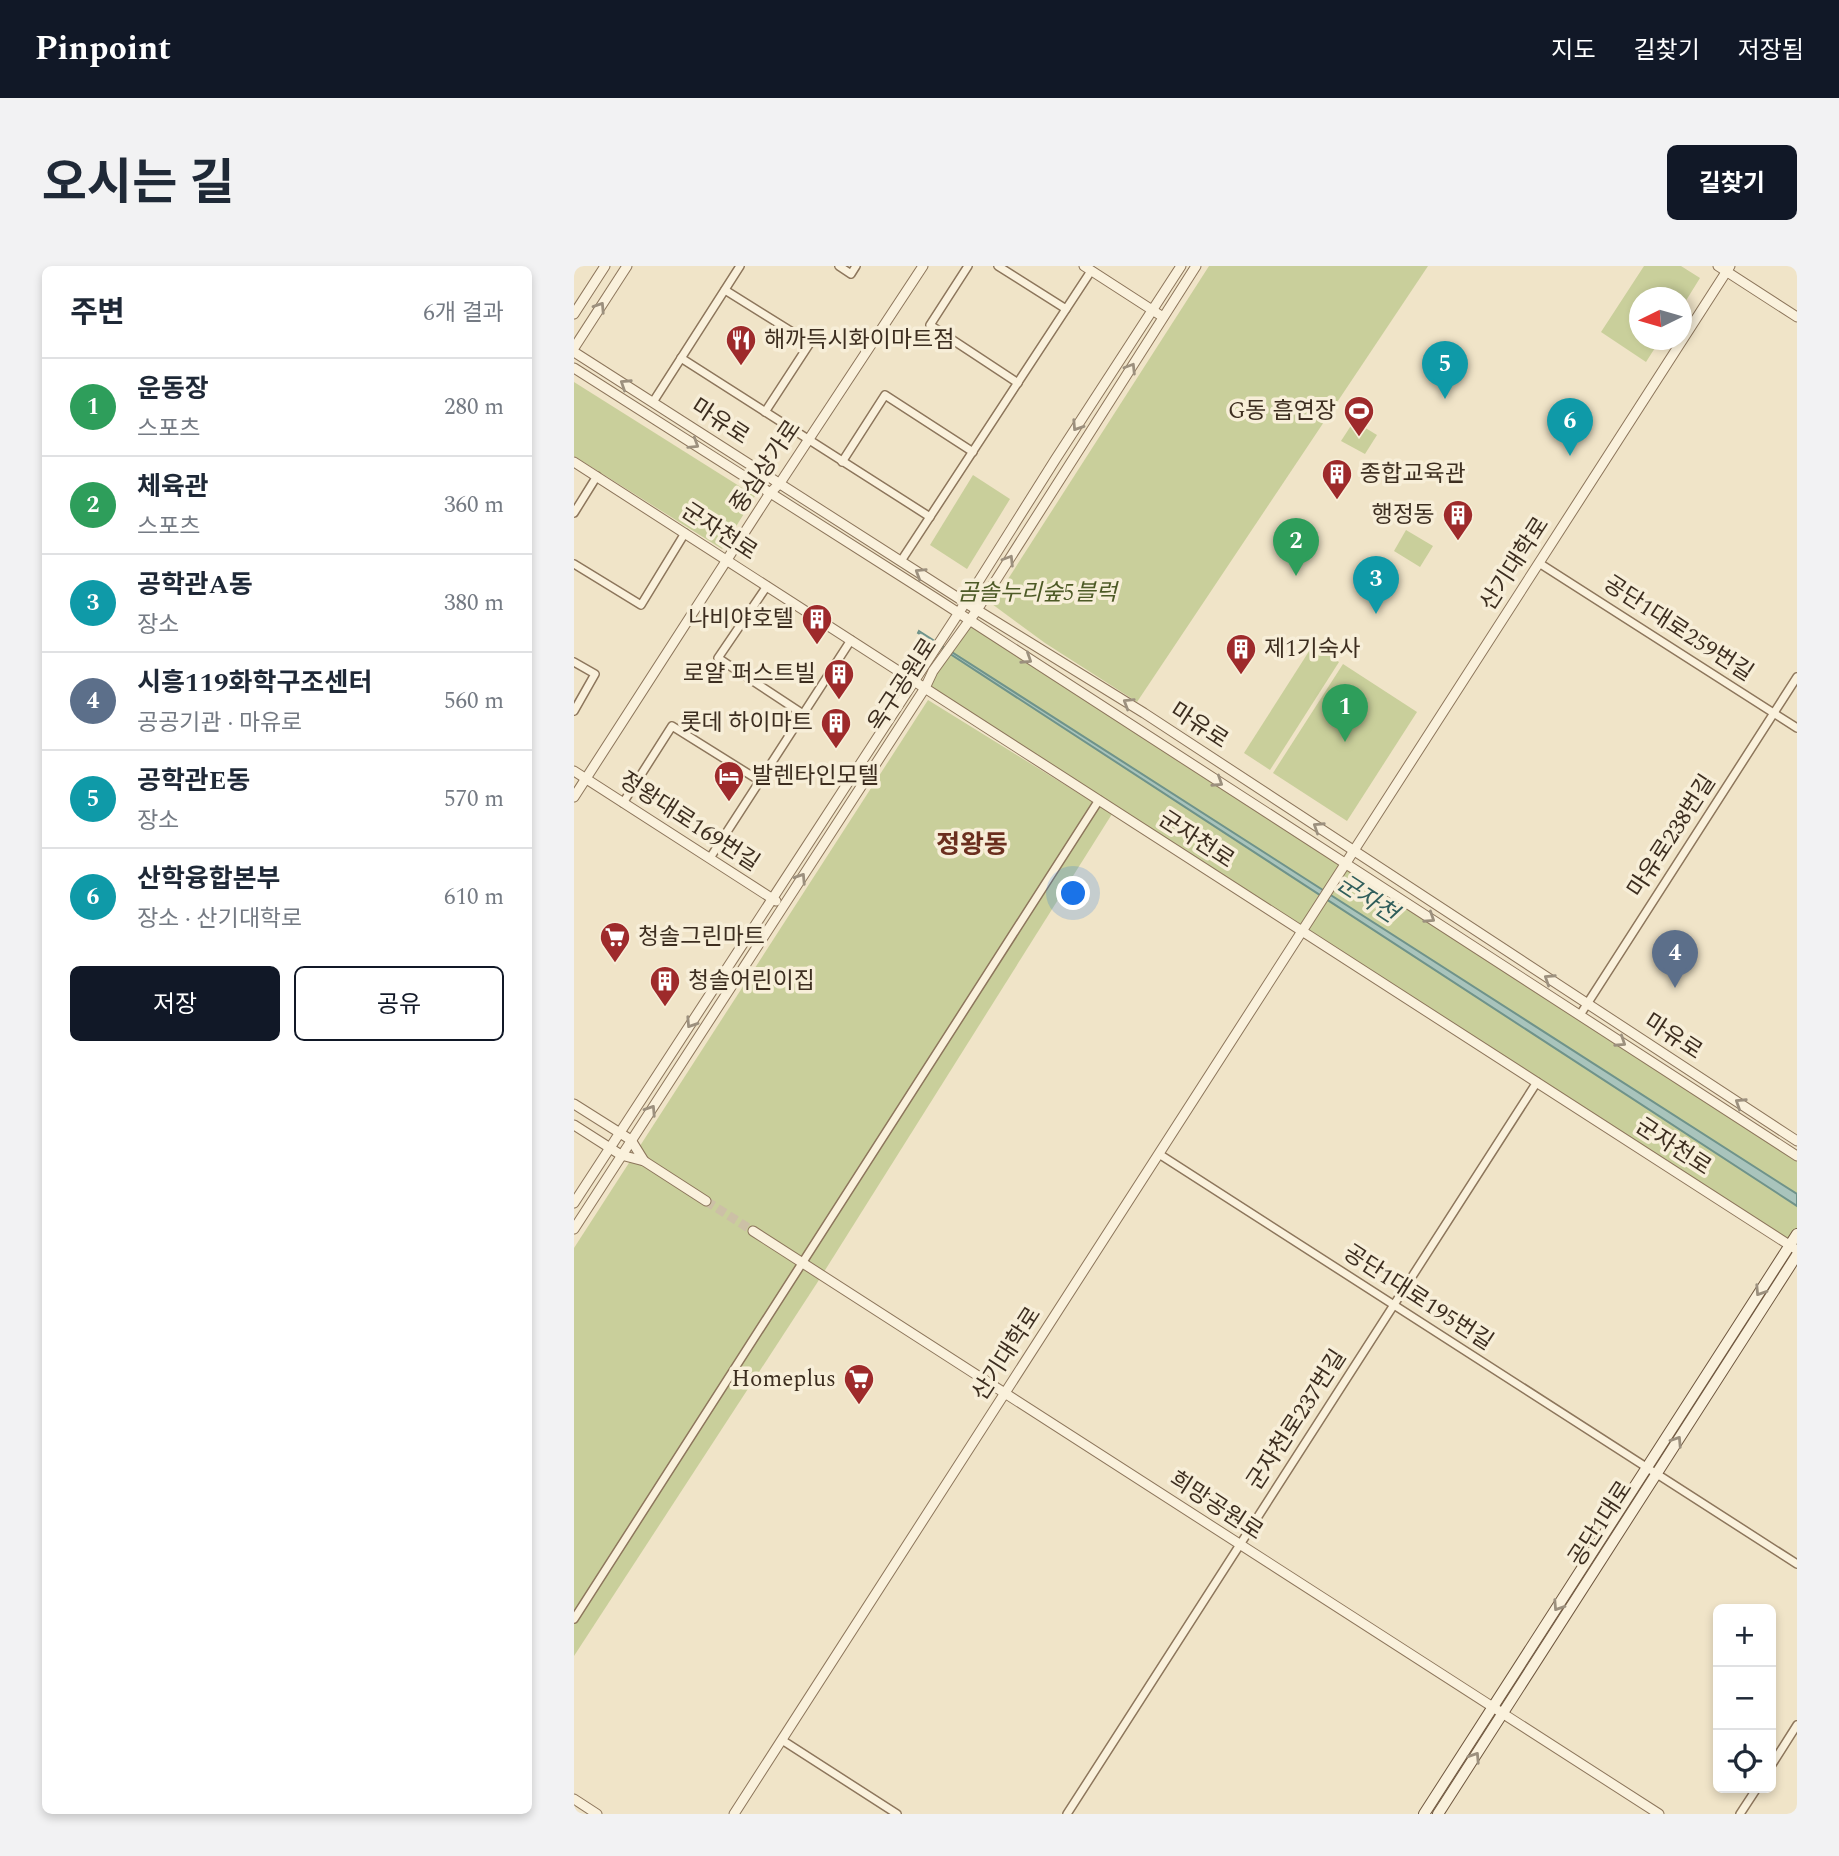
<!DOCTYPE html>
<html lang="ko">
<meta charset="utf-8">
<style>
:root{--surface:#fff;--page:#f2f2f3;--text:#1f2937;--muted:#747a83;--line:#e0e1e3;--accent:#111827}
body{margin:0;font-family:Spectral,"Noto Sans KR",serif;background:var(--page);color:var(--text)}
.controls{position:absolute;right:21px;bottom:21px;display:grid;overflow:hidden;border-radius:10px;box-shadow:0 4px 10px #0003}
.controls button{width:63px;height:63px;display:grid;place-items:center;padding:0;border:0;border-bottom:2px solid var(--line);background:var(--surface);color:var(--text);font:35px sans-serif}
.compass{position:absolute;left:1055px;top:21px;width:63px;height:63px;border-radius:50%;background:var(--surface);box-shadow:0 4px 10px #0003;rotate:265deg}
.you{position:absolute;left:500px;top:628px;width:24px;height:24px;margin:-18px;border:5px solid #fff;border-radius:50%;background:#1a73e8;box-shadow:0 0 0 10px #1a73e833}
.badge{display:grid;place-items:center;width:46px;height:46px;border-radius:50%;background:var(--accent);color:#fff;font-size:23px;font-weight:700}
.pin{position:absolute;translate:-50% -58px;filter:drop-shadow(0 2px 4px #0008)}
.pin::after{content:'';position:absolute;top:37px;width:24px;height:21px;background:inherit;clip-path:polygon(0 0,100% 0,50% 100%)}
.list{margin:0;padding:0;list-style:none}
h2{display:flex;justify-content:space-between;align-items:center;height:91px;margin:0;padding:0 28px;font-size:30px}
h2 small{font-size:23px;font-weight:400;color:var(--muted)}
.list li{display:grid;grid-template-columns:46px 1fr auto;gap:21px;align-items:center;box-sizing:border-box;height:98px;padding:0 28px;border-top:2px solid var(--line)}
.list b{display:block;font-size:26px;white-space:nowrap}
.list p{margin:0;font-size:23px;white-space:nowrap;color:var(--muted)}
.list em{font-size:23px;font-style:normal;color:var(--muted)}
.actions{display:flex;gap:14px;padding:21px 28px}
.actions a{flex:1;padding:16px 0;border:2px solid var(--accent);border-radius:10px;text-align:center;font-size:24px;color:var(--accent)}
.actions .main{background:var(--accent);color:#fff}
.icon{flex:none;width:38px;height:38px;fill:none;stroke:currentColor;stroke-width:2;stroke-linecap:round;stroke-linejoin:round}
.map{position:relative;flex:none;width:1223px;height:1548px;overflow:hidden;border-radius:10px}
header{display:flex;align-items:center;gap:42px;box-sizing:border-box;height:98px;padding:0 35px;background:var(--accent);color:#fff}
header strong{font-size:33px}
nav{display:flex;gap:38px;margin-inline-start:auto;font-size:24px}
.intro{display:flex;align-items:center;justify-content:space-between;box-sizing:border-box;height:168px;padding:0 42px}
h1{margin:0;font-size:49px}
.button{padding:18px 32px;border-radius:10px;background:var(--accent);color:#fff;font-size:24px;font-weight:700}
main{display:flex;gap:42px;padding:0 42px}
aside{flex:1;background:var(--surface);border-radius:10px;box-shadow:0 4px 10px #0003}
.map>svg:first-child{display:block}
.green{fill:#c9cf9b}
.water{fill:#a9c4bc;stroke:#6f938a;stroke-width:2}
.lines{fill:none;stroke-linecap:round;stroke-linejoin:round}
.tertiary-tunnel{stroke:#ccc0a6;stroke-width:9;stroke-dasharray:9 4.5;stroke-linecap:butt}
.minor-casing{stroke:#8d765c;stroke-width:10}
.tertiary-casing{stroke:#8d765c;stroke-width:11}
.secondary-casing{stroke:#6f573f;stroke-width:12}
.minor{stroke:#faf1dc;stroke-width:7}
.tertiary{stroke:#faf1dc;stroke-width:9}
.secondary{stroke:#faf1dc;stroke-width:10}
.oneway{stroke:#9c907e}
.labels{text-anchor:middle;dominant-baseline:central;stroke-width:7;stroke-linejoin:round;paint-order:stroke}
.poi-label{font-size:23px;fill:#3d2e20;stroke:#f7eed8;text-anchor:start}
.street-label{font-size:23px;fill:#3d2e20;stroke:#f7eed8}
.park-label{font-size:23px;font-style:italic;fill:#4d5a26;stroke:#f7eed8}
.water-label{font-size:24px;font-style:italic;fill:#2f5d5a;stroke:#f7eed8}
.quarter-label{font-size:26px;font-weight:bold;fill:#6b2e1e;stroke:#f7eed8}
</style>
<header>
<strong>Pinpoint</strong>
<nav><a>지도</a><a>길찾기</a><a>저장됨</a></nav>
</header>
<div class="intro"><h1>오시는 길</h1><a class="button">길찾기</a></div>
<main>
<aside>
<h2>주변<small>6개 결과</small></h2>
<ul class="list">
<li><span class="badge" style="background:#2e9e5b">1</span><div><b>운동장</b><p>스포츠</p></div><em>280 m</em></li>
<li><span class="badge" style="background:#2e9e5b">2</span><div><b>체육관</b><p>스포츠</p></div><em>360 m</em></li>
<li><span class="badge" style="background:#0f9aa8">3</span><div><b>공학관A동</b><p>장소</p></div><em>380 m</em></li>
<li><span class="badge" style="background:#5c6f8a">4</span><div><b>시흥119화학구조센터</b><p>공공기관 · 마유로</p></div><em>560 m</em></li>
<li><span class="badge" style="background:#0f9aa8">5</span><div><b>공학관E동</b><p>장소</p></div><em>570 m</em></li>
<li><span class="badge" style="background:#0f9aa8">6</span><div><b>산학융합본부</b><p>장소 · 산기대학로</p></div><em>610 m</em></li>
</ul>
<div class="actions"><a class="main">저장</a><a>공유</a></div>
</aside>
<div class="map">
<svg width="1223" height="1548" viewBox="0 0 1223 1548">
<rect width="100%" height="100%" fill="#f0e4c8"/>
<g class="green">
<path d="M635,0H854L563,436L471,377L418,338Z"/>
<path d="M1070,0H1107L1126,12L1108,41V32H1066V74H1086L1072,96L1027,66Z"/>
<path d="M0,116L181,230L148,283L0,190Z"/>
<path d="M780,155L803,169L791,188L767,175Z"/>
<path d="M399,209L436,233L393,303L356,279Z"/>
<path d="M832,264L859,280L846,301L820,285Z"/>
<path d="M395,356L1223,889V984L351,422Z"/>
<path d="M739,379L765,396L696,504L670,487Z"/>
<path d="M769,398L843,446L773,555L699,507Z"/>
<path d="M354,434L538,548L243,1017L0,1390V982Z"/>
</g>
<path class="water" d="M345,365L1223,928V940L344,367Z"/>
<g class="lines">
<path class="tertiary-tunnel" d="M132,935L179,965"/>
<g class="minor-casing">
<g id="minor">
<path d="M265,0L277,8L282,0"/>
<path d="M394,0L356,59L444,117"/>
<path d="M424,0L492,43"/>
<path d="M151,24L236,77L191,146"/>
<path d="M107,92L356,251"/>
<path d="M79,136L166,0"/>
<path d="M268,196L311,129L399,186"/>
<path d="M0,247L23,210"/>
<path d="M327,295L517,5"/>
<path d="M965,297L1223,462"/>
<path d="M0,298L67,339L111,267"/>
<path d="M193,320L144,392L229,448"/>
<path d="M0,396L21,408L0,445"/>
<path d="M49,537L98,460L186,515"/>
<path d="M136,592L277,374"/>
<path d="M1006,749L1223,411"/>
<path d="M585,888L1223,1298"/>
<path d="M0,1353L525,534"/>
<path d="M208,1474L323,1548"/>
<path d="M1197,1500L1223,1459"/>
<path d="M493,1548L963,816"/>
<path d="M1166,1548L1183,1522"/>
</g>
</g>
<g class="tertiary-casing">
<g id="tertiary">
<path d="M510,0L589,51"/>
<path d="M1144,0L1223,51"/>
<path d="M0,48L31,0"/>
<path d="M0,82L53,0"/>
<path d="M0,86L403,344L570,447L1223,875"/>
<path d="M0,102L363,333L1223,890"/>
<path d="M0,196L1223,984"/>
<path d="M0,505L202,635"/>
<path d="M0,531L196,227L206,217L349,0"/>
<path d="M0,838L57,874L70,895"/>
<path d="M0,859L47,889L70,895L132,935"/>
<path d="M0,937L384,348L481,194L607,0"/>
<path d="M0,963L351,422L359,405L403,344L622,0"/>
<path d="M179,965L1085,1548"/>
<path d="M0,1533L23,1548"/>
<path d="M160,1548L1156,0"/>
</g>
</g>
<g class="secondary-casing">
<g id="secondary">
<path d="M850,1548L1223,968"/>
<path d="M864,1548L1223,989"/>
</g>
</g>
<use href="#minor" class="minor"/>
<use href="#tertiary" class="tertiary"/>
<use href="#secondary" class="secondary"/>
</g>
<defs><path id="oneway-chevron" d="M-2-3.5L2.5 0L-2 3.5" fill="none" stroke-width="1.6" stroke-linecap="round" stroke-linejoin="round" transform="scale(1.75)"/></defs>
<g class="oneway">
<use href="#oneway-chevron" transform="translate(26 41) rotate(-57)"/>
<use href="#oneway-chevron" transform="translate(557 102) rotate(-58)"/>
<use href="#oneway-chevron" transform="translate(51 118) rotate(-147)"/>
<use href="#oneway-chevron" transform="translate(503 160) rotate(123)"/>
<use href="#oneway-chevron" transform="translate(120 178) rotate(32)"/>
<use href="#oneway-chevron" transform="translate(435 294) rotate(-58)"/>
<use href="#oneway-chevron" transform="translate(346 307) rotate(-148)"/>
<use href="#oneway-chevron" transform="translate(453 393) rotate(33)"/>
<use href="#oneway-chevron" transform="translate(554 437) rotate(-148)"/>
<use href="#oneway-chevron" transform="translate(644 516) rotate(33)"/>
<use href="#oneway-chevron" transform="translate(744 561) rotate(-147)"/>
<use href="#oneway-chevron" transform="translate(227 612) rotate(-57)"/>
<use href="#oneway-chevron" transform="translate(856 652) rotate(33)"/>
<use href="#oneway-chevron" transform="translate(975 713) rotate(-147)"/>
<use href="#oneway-chevron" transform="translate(117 757) rotate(123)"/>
<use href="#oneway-chevron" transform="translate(1047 776) rotate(33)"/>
<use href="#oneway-chevron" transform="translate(1166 837) rotate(-147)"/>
<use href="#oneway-chevron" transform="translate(77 844) rotate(-57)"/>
<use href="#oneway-chevron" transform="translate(1186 1025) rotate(123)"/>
<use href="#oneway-chevron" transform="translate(1103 1175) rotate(-57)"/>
<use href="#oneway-chevron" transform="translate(984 1340) rotate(123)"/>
<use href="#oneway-chevron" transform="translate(901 1491) rotate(-57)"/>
</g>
<defs>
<g id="restaurant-pin" transform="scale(1.575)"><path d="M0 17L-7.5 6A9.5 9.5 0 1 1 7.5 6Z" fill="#9e2a2b" stroke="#f7eed8"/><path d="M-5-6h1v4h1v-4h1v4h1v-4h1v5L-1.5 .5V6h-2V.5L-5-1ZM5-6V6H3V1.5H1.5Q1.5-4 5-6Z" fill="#fff"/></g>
<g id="stadium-pin" transform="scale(1.575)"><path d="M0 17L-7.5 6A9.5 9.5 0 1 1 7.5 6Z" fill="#9e2a2b" stroke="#f7eed8"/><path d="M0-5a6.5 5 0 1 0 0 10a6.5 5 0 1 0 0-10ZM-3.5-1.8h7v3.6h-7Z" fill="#fff"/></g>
<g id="building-pin" transform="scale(1.575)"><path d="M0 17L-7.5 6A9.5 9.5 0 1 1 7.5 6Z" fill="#9e2a2b" stroke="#f7eed8"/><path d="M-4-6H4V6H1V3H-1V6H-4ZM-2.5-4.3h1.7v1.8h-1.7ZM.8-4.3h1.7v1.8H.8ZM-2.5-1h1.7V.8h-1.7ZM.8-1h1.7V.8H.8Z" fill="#fff"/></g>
<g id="hotel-pin" transform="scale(1.575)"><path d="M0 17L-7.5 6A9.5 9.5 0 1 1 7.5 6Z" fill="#9e2a2b" stroke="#f7eed8"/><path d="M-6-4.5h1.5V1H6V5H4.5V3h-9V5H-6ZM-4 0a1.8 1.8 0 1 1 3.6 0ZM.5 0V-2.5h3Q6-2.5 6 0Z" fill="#fff"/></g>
<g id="supermarket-pin" transform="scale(1.575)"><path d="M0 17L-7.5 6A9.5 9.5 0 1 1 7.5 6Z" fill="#9e2a2b" stroke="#f7eed8"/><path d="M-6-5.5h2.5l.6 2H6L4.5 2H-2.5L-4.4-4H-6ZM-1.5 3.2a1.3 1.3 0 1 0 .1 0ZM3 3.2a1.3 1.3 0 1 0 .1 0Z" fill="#fff"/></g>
</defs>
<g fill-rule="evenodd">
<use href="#restaurant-pin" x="167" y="74"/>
<use href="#stadium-pin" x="785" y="145"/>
<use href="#building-pin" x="763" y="208"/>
<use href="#building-pin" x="884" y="249"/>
<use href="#building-pin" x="243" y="353"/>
<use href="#building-pin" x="667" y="383"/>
<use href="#building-pin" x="265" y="408"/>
<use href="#building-pin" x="262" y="457"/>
<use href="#hotel-pin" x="155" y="510"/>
<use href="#supermarket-pin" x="41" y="671"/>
<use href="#building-pin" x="91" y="715"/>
<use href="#supermarket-pin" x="285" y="1113"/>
</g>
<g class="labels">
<g class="poi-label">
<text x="190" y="74">해까득시화이마트점</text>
<text x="762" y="145" text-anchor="end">G동 흡연장</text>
<text x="786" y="208">종합교육관</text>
<text x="861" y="249" text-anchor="end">행정동</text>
<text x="220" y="353" text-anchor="end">나비야호텔</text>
<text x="690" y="383">제1기숙사</text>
<text x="242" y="408" text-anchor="end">로얄 퍼스트빌</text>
<text x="239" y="457" text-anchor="end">롯데 하이마트</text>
<text x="178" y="510">발렌타인모텔</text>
<text x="64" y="671">청솔그린마트</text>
<text x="114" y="715">청솔어린이집</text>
<text x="262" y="1113" text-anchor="end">Homeplus</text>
</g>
<g class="street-label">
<text transform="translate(146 156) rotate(33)">마유로</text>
<text transform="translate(192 201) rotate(-56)">중심상가로</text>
<text transform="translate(145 266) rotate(33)">군자천로</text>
<text transform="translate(941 298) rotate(-57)">산기대학로</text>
<text transform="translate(1104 363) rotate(33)">공단1대로259번길</text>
<text transform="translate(329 419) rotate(-57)">옥구공원로</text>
<text transform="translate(625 460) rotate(33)">마유로</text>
<text transform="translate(115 556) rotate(33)">정왕대로169번길</text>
<text transform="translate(1098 570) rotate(-57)">마유로238번길</text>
<text transform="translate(622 574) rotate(33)">군자천로</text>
<text transform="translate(1099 771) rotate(33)">마유로</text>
<text transform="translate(1099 881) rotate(33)">군자천로</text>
<text transform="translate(844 1032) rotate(33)">공단1대로195번길</text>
<text transform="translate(433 1088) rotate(-57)">산기대학로</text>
<text transform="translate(723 1154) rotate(-57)">군자천로237번길</text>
<text transform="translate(642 1240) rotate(33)">희망공원로</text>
<text transform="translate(1027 1258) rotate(-57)">공단1대로</text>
</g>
<g class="park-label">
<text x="463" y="327">곰솔누리숲5블럭</text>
</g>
<g class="water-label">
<text transform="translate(793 633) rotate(33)">군자천</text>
</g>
<g class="quarter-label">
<text x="398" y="579">정왕동</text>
</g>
</g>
</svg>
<div class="controls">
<button>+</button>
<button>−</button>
<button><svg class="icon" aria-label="locate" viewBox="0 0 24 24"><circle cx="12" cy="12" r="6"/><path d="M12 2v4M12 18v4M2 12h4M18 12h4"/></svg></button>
</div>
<svg class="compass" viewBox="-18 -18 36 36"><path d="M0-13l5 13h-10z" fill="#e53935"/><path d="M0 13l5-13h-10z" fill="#747a83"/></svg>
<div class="you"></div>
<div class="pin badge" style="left:771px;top:476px;background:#2e9e5b">1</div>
<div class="pin badge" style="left:722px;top:310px;background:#2e9e5b">2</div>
<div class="pin badge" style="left:802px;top:348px;background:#0f9aa8">3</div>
<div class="pin badge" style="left:1101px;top:722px;background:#5c6f8a">4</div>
<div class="pin badge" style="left:871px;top:133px;background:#0f9aa8">5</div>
<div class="pin badge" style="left:996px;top:190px;background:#0f9aa8">6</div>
</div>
</main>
